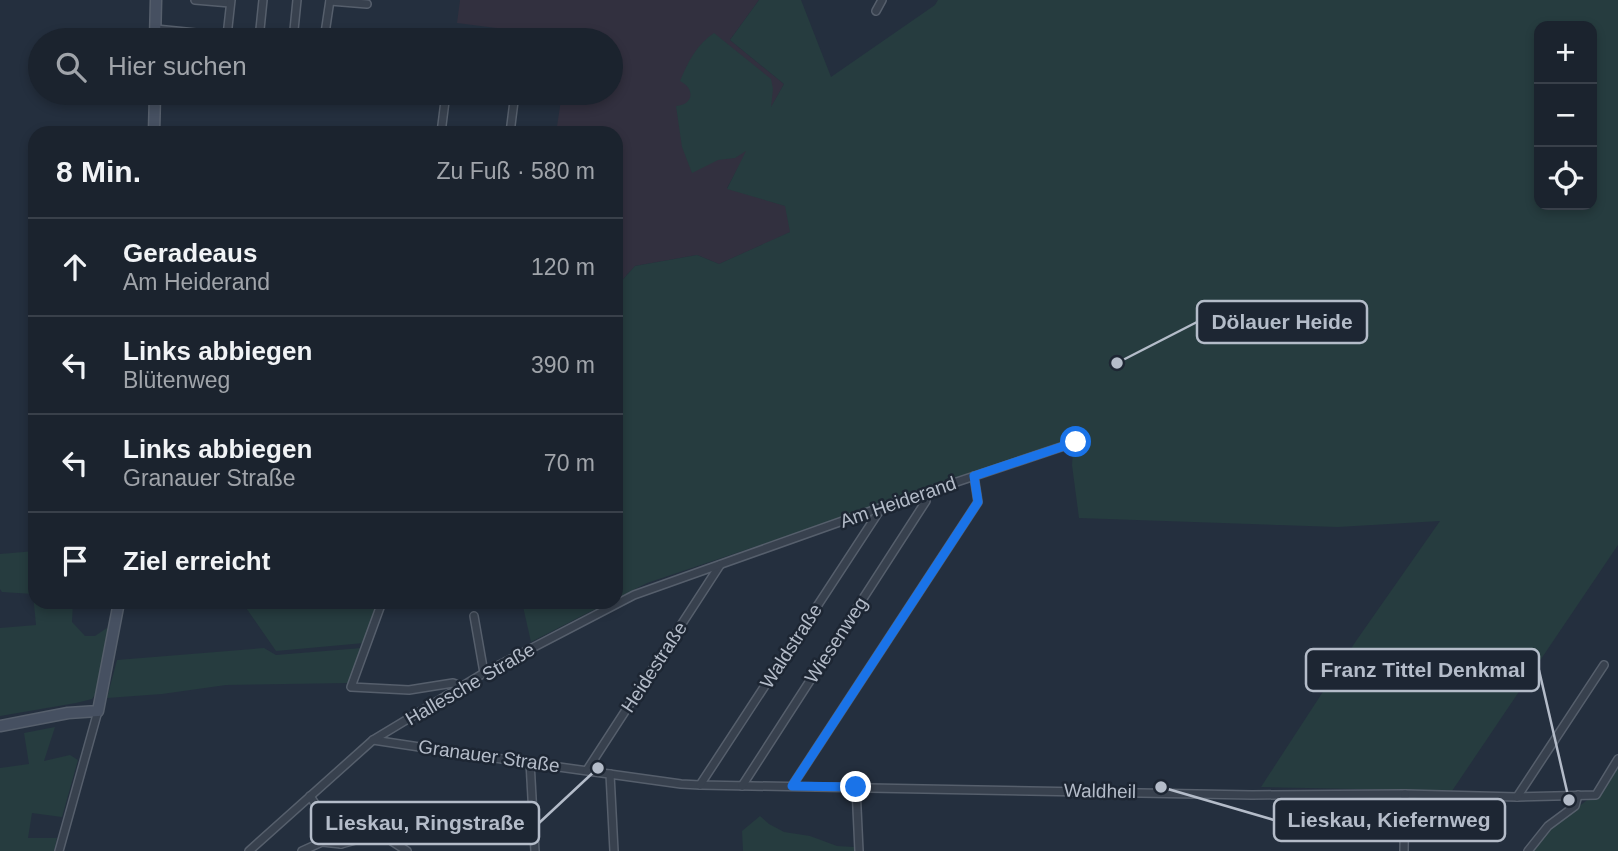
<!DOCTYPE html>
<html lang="de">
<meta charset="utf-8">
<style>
:root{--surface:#1b232e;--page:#282f3a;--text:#f1f3f6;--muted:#a0a4aa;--line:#39404a}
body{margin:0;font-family:Arial,sans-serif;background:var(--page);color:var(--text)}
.controls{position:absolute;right:21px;top:21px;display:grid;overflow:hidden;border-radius:14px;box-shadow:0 4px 10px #0003}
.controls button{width:63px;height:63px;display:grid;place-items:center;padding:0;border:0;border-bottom:2px solid var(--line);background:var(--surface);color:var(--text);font:35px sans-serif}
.stop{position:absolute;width:21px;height:21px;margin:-16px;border:5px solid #1a73e8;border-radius:50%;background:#fff}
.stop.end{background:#1a73e8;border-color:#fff;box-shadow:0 2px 7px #0008}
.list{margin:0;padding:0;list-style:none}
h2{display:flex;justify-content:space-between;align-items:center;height:91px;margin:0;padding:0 28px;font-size:30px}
h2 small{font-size:23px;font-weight:400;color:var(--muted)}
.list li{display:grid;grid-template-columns:46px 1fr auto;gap:21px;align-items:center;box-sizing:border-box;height:98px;padding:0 28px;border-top:2px solid var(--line)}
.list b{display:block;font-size:26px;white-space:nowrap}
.list p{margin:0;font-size:23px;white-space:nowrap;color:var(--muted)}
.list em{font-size:23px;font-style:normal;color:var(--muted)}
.icon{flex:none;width:38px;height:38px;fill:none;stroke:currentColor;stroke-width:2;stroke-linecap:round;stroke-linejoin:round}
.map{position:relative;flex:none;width:1618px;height:851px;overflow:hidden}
.search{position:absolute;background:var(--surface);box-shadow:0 4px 10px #0003;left:28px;top:28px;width:595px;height:77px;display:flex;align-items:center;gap:18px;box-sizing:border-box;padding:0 24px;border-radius:38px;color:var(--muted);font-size:26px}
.panel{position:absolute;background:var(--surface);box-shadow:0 4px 10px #0003;left:28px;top:126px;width:595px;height:483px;border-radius:21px}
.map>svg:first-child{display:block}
.medical{fill:#32303f}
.green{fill:#263c3f;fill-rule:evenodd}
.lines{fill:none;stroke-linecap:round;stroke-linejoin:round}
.street-casing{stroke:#565f6c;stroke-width:10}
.secondary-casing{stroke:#565f6c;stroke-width:13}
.street{stroke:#38414e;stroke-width:7}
.secondary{stroke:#465061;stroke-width:10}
.route{stroke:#1a73e8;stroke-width:9}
.labels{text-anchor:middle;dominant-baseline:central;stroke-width:5;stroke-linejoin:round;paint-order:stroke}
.street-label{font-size:19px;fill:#b4bcc9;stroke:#1d2633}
.leader{fill:none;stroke:#b4bcc9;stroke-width:2.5}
.callout-dot{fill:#b4bcc9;stroke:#1d2633;stroke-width:2.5}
.callout{fill:#1d2633;stroke:#b4bcc9;stroke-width:2.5}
.callout-label{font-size:21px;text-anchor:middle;font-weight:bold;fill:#b4bcc9}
</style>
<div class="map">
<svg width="1618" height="851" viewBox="0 0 1618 851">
<rect width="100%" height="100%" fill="#242f3e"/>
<path class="medical" d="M460,0H759L730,40L784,84L727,188L786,206L791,232L719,264L697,255L635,266L616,287V133H556L562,93H611V40H520V31L457,23Z"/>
<g class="green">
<path d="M759,0H801L831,77L935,5L938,0H1618V545L1452,791L1261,787L1356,641L1440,521L1338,527L1079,518L1072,465L1074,440L647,583L616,599V287L635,266L697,255L719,264L790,232L785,206L727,189L746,151L735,158L718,160L692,173L682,147L676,106C693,105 696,89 680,81C688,62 697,44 714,33L771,79L773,89L771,107L784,84L730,40ZM1539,26H1592V205H1539Z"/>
<path d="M35,551V602H73L72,622L85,636H95L107,628L110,631L99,689L92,699L76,703L0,716V628L36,625L33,594L2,592L0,589V554Z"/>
<path d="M242,602H380L364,643L276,651Z"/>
<path d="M522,602H609L531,642Z"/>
<path d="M264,648L276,655L362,648L349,683L226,685L162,694L107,698L117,660Z"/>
<path d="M55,727L44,761L70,755L78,760L62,817L32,813L28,838H57L54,851H0V768L29,764L24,733Z"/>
<path d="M1618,763V851H1533L1550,828L1586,801L1599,793Z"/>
<path d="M760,816L769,824L784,832L810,836L837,846L854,847V851H743L742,831Z"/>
</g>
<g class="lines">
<g class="street-casing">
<g id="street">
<path d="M195,0L230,3"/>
<path d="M330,1L367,4"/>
<path d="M876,11L882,0"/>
<path d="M156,29L267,40"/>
<path d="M227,36L231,0"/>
<path d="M259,39L263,0"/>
<path d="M293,40L297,0"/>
<path d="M324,40L330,0"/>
<path d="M441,133L446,93"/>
<path d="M510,133L515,93"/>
<path d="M382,602L351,687L409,690L453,683L461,686"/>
<path d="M474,616L484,673"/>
<path d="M373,740L466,754L681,784L700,785L1252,795L1405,794L1517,797L1596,795L1618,759"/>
<path d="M530,762L535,851"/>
<path d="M587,770L720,565"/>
<path d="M610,774L614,851"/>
<path d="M700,785L882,507"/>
<path d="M742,786L926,501V493"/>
<path d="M792,786L978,502L974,476"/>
<path d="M856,787L859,851"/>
<path d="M310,796L341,844"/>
<path d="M1517,797L1604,665"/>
<path d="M59,851L98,711"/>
<path d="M249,851L373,740L484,673L634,595L882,507L1076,442"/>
<path d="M302,851L322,842L341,844L374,835L390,840L407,851"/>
<path d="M1404,851L1405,794"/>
<path d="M1528,851L1548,826L1575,806L1578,795"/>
</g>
</g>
<g class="secondary-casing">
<g id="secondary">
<path d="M155,40L156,0"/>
<path d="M154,133L155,93"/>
<path d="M0,726L68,713L98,711L119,602"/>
</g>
</g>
<use href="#street" class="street"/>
<use href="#secondary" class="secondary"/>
</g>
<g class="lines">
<path class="route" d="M856,787L792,786L978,502L974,476L1076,442"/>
</g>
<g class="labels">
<g class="street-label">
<text transform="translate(898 502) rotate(-19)">Am Heiderand</text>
<text transform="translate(836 640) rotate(-57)">Wiesenweg</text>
<text transform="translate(791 646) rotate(-57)">Waldstraße</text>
<text transform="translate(654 667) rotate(-57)">Heidestraße</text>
<text transform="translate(470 684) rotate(-30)">Hallesche Straße</text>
<text transform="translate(489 756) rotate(8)">Granauer Straße</text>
<text transform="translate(1100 791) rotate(1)">Waldheil</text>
</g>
</g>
<path class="leader" d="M1117 363L1197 322M1569 800L1539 670M1161 787L1274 820M598 768L539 823"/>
<g class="callout-dot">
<circle cx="1117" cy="363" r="7"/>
<circle cx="1569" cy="800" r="7"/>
<circle cx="1161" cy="787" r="7"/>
<circle cx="598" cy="768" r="7"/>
</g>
<g class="callout">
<rect x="1197" y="301" width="170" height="42" rx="7"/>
<rect x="1306" y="649" width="233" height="42" rx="7"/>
<rect x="1274" y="799" width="231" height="42" rx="7"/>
<rect x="311" y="802" width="228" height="42" rx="7"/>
</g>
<g class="callout-label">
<text x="1282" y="329">Dölauer Heide</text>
<text x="1423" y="677">Franz Tittel Denkmal</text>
<text x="1389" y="827">Lieskau, Kiefernweg</text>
<text x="425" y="830">Lieskau, Ringstraße</text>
</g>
</svg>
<div class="controls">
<button>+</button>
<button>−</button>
<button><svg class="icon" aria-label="locate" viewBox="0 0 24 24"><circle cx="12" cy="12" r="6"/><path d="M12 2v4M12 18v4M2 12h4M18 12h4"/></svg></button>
</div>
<div class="stop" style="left:1076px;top:442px"></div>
<div class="stop end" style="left:856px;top:787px"></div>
<div class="search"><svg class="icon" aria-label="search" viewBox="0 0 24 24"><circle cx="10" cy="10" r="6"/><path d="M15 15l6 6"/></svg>Hier suchen</div>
<section class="panel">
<h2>8 Min.<small>Zu Fuß · 580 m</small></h2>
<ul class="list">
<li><svg class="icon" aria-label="ahead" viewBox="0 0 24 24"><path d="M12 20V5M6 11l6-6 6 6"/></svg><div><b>Geradeaus</b><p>Am Heiderand</p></div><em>120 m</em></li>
<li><svg class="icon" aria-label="left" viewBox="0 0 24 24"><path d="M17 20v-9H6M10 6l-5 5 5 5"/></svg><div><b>Links abbiegen</b><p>Blütenweg</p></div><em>390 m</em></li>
<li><svg class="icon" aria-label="left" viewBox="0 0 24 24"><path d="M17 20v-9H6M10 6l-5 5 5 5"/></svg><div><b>Links abbiegen</b><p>Granauer Straße</p></div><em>70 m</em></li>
<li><svg class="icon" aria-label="arrive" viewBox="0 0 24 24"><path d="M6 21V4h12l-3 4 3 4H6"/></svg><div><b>Ziel erreicht</b></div></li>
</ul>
</section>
</div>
